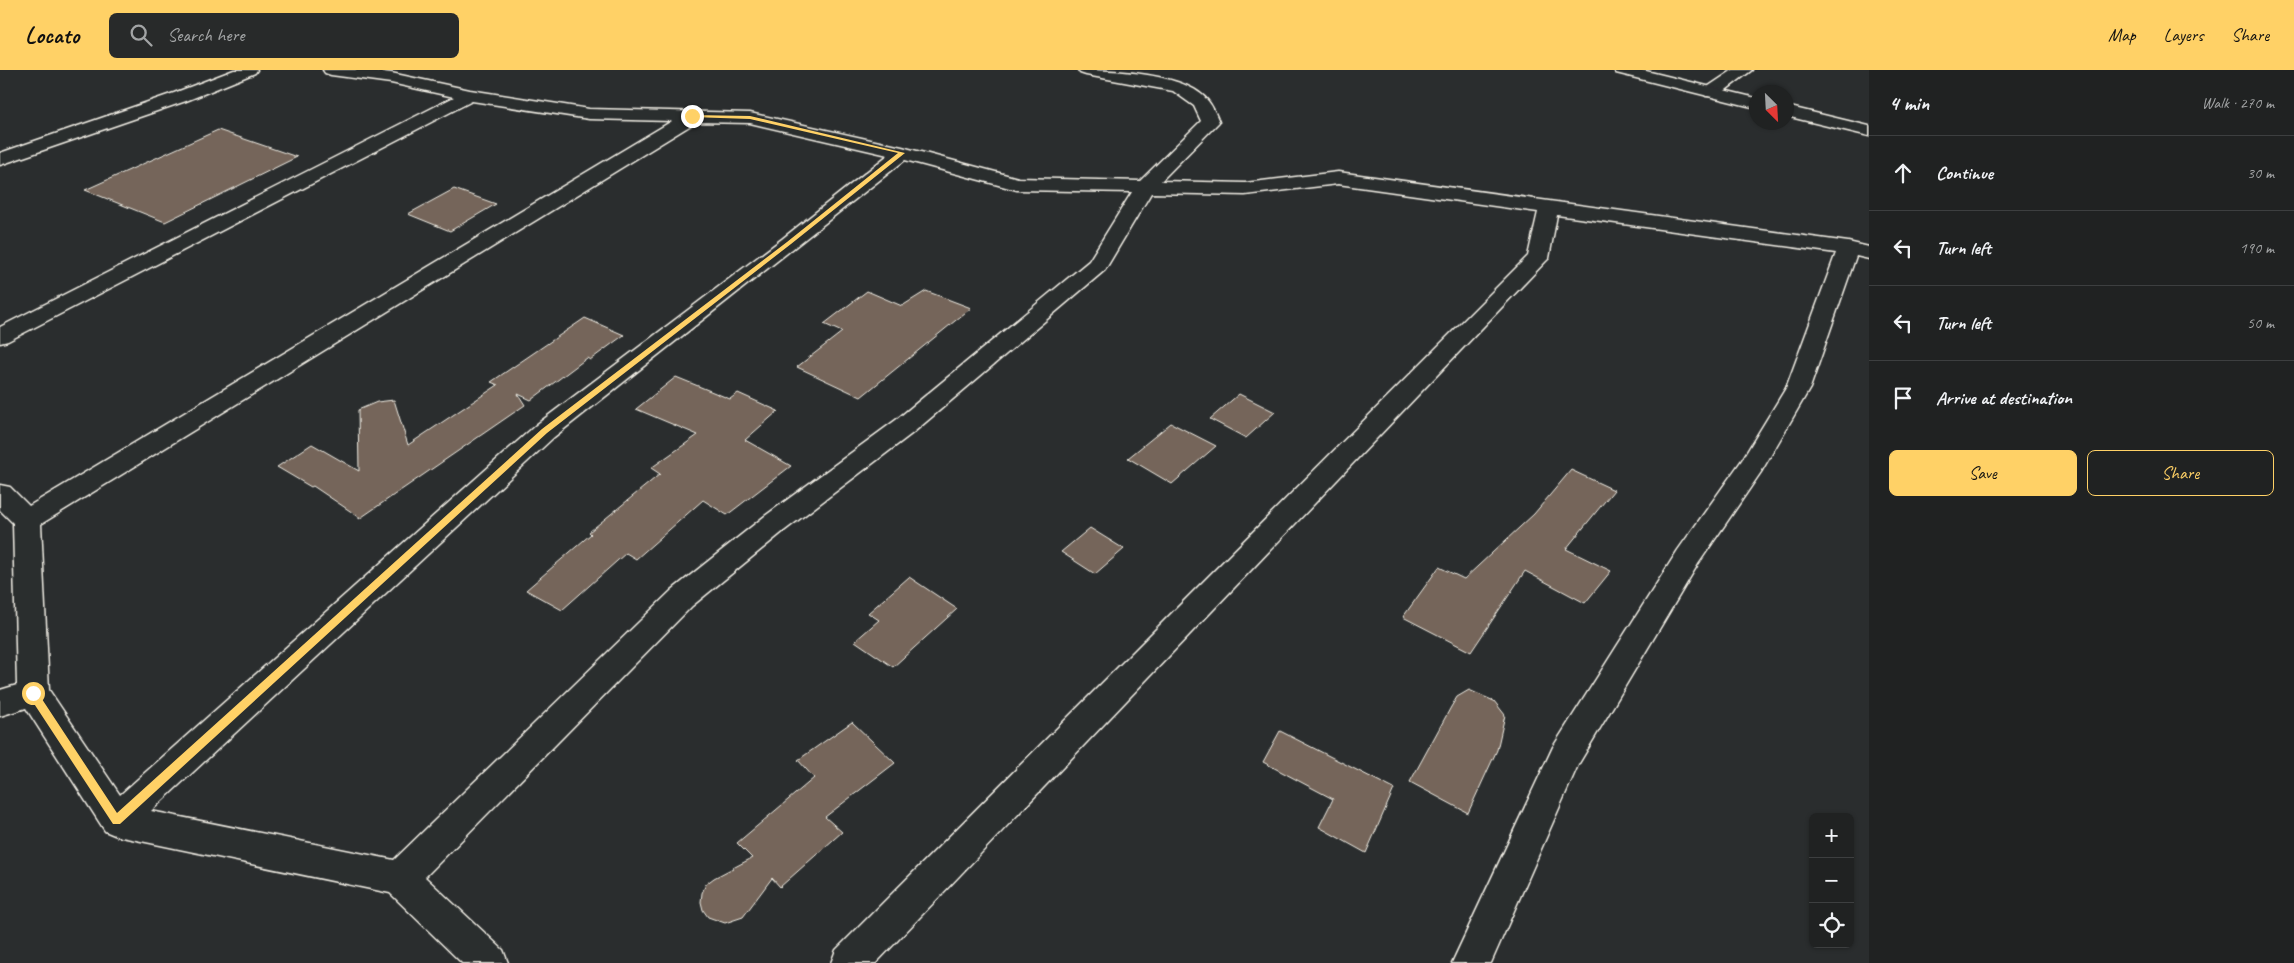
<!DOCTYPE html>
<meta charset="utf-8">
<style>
:root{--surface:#202222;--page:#282a2a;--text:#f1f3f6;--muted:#a2a4a5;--line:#3d3f40;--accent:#ffd166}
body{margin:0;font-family:Caveat,sans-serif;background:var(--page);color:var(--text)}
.controls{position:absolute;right:15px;bottom:15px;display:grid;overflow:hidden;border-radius:8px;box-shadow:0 1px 4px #0004}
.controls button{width:45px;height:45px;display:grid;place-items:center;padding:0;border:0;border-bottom:1px solid var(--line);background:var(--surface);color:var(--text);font:25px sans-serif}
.compass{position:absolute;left:1749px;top:15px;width:45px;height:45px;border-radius:50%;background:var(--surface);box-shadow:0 1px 4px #0004;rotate:156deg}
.stop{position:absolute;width:15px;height:15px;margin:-11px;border:4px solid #ffd166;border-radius:50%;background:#fff}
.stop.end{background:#ffd166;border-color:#fff;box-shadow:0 1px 5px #0008}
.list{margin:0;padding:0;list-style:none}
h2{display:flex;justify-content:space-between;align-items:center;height:65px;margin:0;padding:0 20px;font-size:21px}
h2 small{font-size:16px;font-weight:400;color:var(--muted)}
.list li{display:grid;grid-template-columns:32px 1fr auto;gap:15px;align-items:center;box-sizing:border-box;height:75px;padding:0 20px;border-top:1px solid var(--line)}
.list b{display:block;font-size:19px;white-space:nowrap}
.list em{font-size:16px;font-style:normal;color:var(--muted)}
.actions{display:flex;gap:10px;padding:15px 20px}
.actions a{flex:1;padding:11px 0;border:1px solid var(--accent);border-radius:8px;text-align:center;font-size:18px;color:var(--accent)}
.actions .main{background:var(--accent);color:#111}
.icon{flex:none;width:28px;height:28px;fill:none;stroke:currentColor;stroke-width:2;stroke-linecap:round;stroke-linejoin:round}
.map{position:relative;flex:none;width:1869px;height:893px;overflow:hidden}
header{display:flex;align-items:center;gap:30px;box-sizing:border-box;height:70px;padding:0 25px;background:var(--accent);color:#111}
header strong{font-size:24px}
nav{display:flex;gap:28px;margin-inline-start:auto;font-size:18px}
.search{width:350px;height:45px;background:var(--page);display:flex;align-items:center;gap:12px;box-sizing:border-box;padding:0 18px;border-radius:8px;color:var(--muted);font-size:19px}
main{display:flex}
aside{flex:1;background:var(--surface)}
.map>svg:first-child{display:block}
.building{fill:#74655a;stroke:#f4f1e8}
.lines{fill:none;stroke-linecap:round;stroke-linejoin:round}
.street-casing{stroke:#f4f1e8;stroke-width:3}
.secondary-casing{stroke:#f4f1e8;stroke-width:3}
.street{fill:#2a2d2e;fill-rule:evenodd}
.secondary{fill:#2a2d2e;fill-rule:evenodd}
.route{fill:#ffd166}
</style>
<header>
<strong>Locato</strong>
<div class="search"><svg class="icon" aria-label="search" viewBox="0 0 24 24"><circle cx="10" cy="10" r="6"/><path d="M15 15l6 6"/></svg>Search here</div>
<nav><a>Map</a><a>Layers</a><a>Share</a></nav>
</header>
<main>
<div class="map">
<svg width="1869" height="893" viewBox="0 0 1869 893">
<rect width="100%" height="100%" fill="#2a2d2e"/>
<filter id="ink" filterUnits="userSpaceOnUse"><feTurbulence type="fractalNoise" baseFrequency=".02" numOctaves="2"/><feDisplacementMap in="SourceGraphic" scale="10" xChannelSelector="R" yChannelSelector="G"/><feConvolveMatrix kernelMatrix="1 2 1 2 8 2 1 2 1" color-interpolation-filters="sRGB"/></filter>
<g filter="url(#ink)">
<g class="building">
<path d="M218,60L297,87L165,152L85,120Z"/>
<path d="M454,119L496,134L450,161L408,144Z"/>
<path d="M867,221L902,236L926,221L971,238L861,327L797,297L842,262L824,254Z"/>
<path d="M585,248L624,265L590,290L587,288L531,330L518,324L525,335L359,449V447L313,416L311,417L277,397L312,374L359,401L358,340L377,332L394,330L408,375L498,315L491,312Z"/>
<path d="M676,307L730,329L738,323L778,341L745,370L791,396L727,445L703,430L636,489L626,483L562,540L526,520L591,464L589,462L660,404L651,398L698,365L636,339Z"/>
<path d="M1239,324L1275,342L1246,368L1210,349Z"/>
<path d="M1171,353L1216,376L1172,414L1128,388Z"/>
<path d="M1571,400L1614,420L1566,479L1611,501L1585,533L1525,501L1471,582L1403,547L1439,497L1464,509L1534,444Z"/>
<path d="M1090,458L1124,479L1095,504L1061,482Z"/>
<path d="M909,507L957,539L893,597L855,571L879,550L868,543Z"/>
<path d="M1469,620L1494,631L1505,645L1497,680L1468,743L1410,712L1451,637L1457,627Z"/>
<path d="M852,652L895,693L825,747L842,762L780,817L772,808L743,847L725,853L708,847L703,840L701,832L702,823L706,814L714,808L752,788L737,773L814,708L798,690Z"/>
<path d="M1280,661L1394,719L1366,783L1319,757L1333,729L1263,692Z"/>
</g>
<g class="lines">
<g class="street-casing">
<g id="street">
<path d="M234,0H257L255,3L186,31L0,95V83L174,23Z"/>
<path d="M323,0H368L391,3L470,20L589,39L750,43L902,77L1018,108L1140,111L1201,51L1194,36L1173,21L1086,5L1080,3L1078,0C1111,0 1187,3 1208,31C1213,37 1216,45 1219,52L1161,111L1245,113L1338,102L1848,172L1869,177V189L1856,186L1810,318L1761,402L1698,494L1578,695L1491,893H1452L1553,677L1678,480L1742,390L1786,318L1836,183L1557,145L1549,188L1545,192L876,893H831L836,880L1528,186L1538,142L1338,114L1245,125L1151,123L1105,200L914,362L785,460L692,536L425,807L503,880L508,893H462L390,823L117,766L105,761L26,638L0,646V620L17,615L13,453L0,440V415L10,417L29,436L672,51L589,49L472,31L8,271L0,273V257L454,27L391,13L331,5L325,3ZM696,52L750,53L888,85L782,169L536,355L120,725L49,620L41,454ZM905,90L1017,120L1132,122L1089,191L896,350L765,446L672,520L394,790L151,741L554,367Z"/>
<path d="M1733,0H1752L1718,26H1706L1703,22L1706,18Z"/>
</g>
</g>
<g class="secondary-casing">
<g id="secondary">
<path d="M1614,0H1642L1756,28V38L1616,3Z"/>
<path d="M1786,36L1869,56V66L1786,46Z"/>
</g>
</g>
<use href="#street" class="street"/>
<use href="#secondary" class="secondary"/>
</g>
</g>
<path class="route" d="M692,45L750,46L905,83L791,174L547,363L120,754H113L29,626V620H36L117,743L542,359L787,172L898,83L750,49L691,47Z"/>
</svg>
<div class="controls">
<button>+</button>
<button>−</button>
<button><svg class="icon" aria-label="locate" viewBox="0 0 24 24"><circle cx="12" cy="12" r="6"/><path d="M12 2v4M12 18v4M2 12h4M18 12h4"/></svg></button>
</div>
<svg class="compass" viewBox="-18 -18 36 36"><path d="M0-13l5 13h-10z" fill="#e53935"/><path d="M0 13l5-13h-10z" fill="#a2a4a5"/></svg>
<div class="stop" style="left:33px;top:623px"></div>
<div class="stop end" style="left:692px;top:46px"></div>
</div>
<aside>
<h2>4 min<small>Walk · 270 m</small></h2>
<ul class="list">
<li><svg class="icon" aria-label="ahead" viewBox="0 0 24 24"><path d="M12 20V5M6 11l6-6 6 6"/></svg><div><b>Continue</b></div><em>30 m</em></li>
<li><svg class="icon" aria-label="left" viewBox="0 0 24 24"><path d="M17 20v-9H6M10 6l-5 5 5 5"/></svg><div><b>Turn left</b></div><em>190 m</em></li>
<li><svg class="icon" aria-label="left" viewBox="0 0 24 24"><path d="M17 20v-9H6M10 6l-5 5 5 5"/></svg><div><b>Turn left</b></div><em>50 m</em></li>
<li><svg class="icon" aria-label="arrive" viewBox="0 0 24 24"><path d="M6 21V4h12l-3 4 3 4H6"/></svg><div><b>Arrive at destination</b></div></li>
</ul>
<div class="actions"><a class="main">Save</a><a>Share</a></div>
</aside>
</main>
